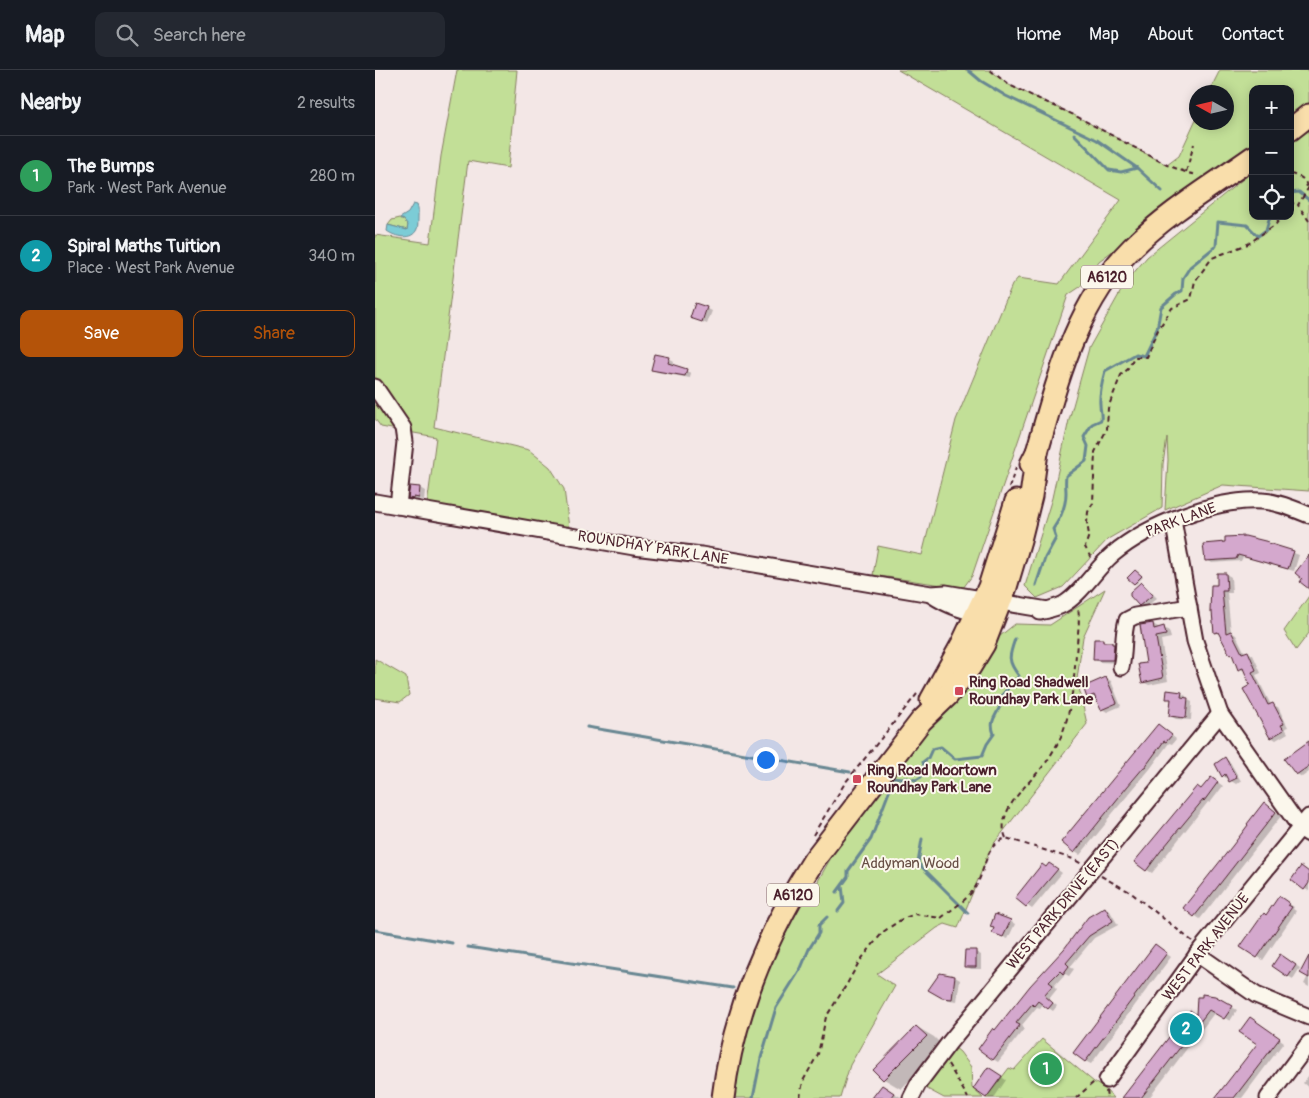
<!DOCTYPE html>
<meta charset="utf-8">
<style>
:root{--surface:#171b24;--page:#242831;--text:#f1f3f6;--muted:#9ea1a6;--line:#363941;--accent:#b45309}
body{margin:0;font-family:Pangolin,sans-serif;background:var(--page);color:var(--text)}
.controls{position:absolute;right:15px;top:15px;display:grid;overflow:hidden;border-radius:10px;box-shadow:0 2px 12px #0003}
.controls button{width:45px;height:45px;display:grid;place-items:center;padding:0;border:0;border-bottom:1px solid var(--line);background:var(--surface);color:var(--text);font:25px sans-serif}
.compass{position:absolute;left:814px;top:15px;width:45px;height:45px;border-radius:50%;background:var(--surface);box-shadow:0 2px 12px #0003;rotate:278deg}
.you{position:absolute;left:390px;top:689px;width:18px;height:18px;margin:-12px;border:4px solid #fff;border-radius:50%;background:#1a73e8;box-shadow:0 0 0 8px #1a73e833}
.badge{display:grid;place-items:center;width:32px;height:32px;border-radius:50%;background:var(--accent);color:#fff;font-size:16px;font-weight:700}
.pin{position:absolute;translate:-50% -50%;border:2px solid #fff;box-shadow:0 1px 5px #0006}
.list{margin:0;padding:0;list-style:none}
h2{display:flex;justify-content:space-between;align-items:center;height:65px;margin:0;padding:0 20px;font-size:21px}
h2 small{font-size:16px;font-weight:400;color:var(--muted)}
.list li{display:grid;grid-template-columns:32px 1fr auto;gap:15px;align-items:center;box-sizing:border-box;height:80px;padding:0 20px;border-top:1px solid var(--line)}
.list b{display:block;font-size:19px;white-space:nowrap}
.list p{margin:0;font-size:16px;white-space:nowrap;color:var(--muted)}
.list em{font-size:16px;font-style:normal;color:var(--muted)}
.actions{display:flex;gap:10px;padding:15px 20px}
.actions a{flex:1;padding:11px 0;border:1px solid var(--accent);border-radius:10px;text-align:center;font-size:18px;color:var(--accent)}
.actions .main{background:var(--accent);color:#fff}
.icon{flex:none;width:28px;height:28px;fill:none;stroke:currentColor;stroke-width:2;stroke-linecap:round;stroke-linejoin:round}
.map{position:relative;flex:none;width:934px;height:1028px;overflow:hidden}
header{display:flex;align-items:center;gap:30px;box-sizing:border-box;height:70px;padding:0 25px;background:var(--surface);border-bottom:1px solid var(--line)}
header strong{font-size:24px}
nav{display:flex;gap:28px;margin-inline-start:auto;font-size:18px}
.search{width:350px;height:45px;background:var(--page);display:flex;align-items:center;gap:12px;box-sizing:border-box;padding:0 18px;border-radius:10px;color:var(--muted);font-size:19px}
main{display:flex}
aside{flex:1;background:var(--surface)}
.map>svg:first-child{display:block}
.green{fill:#c2df97;stroke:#867f61}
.water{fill:#7cccd6;stroke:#688792}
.shadow{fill:#0003}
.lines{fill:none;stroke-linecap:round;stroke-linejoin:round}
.stream{stroke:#688792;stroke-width:3}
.building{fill:#d4a8cd;stroke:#4a1f2b}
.minor-casing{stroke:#4a1f2b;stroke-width:19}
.highway-casing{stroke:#4a1f2b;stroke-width:25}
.path{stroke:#4a1f2b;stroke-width:2;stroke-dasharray:5 4;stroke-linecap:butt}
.minor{stroke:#fbf7ec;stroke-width:15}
.highway{stroke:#f9deab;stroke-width:21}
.poi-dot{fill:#d1495b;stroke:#fbf7ec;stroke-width:2}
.labels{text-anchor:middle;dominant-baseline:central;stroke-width:4;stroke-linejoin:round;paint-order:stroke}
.shield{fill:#fbf7ec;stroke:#7f6065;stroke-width:1}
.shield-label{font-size:14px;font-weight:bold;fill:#4a1f2b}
.street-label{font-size:15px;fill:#4a1f2b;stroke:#fbf7ec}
.poi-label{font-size:15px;font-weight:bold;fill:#4a1f2b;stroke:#fbf7ec;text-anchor:start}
.park-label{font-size:15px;fill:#684f46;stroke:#fbf7ec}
</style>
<header>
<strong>Map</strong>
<div class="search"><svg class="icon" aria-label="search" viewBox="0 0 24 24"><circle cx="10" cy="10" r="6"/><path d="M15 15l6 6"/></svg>Search here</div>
<nav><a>Home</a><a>Map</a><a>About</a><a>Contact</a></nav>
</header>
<main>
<aside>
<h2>Nearby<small>2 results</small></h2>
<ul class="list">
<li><span class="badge" style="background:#2e9e5b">1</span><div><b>The Bumps</b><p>Park · West Park Avenue</p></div><em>280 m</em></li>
<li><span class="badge" style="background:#0f9aa8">2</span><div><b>Spiral Maths Tuition</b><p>Place · West Park Avenue</p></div><em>340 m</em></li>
</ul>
<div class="actions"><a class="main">Save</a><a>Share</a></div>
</aside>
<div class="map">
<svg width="934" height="1028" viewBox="0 0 934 1028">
<rect width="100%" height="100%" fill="#f3e7e6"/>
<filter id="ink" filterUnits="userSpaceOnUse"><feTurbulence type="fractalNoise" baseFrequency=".02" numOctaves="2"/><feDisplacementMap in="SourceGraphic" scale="10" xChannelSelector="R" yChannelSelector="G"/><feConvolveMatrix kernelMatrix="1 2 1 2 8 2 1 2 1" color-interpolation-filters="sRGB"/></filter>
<g filter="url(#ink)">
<g class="green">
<path d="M82,0H142L133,98L93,91L59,357L154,380L175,397L189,419L194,458L52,436L61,367L6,357L0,349V165L55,173L66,86Z"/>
<path d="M523,0H615L634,15L699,45L792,95L804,86L821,49L822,52H852V22H834L845,0H934V33L915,49V19H878V78L724,191L705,217L693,225L597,506L588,518L498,505L503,476L547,485L581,350L637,215L643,208L684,214L746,130Z"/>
<path d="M934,56V421L848,415L790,440L793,390L792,368L788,394L787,438L733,469L688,517L662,528L650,516L677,428L694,350L714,278L751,212L772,187L878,101V146H915V71Z"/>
<path d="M25,148L29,150L33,155L32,160L13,155L17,150Z"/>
<path d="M730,519L708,567L702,609L712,654L617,776L583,858L570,854L562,858L502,904L520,916L475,995L465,1028H355L377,935L429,818L437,822L465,771L526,684L599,614L620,570L640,554L675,555Z"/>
<path d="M934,526V563L921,580L909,561Z"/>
<path d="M0,589L31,607L34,625L25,632L0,628Z"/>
<path d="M667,969L719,1012L731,1020L738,1028H611L634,998L639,1000Z"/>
<path d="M574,973L585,982L596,997L597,1018L608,1028H569L543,1014Z"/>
</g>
<path class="water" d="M38,134L42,135C44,139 43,142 43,147C43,151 43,156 42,159C37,171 20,167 12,161L13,155L32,160L33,155L29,150L25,148L33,143Z"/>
<g class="shadow">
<path d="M331,238L337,241L332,254L317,248Z"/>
<path d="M294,288L299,291L298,296L316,303L315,308L282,302L278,299Z"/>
<path d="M45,418L50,421L49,430L44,429V431L35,428Z"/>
<path d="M851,473H893L924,485L919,501L868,487L866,491L837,493L832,490Z"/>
<path d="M763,503L768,507L761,514L759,513Z"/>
<path d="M851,504L856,507L857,523H852L856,562L861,565L870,583L873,582L878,585L886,603L881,605L896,635L903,637L913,657L910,658L913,663L901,670L896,667L871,601L864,599L859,586L856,584L845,565L840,562L844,516Z"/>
<path d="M766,514L771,517L782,528L770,538L765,535Z"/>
<path d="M778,554L783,557V559L789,558L794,561L796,568L786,570L793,611L774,615L768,612Z"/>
<path d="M727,571L742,577L743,593L724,592L719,589Z"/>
<path d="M731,608L736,611L746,636L732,642L727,639L722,629L719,630L713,627Z"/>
<path d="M806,623L811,626V629L817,632L816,650L801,649L795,646L797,630L793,628Z"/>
<path d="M788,659L801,669L797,674L794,673L775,699L732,750L733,751L705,785L700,782Z"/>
<path d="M934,670V702L927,707L922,704L931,675Z"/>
<path d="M850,689L855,692L866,711L861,714L848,706L841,694Z"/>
<path d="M841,711L848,716L835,733L833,732L777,803L772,800L826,720Z"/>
<path d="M895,737L906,746L825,849L809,838Z"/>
<path d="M679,797L687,803L657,839L642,828L672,798Z"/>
<path d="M934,803V821L930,819Z"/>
<path d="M904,828L919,837L918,839L921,841L888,890L867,877L892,846Z"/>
<path d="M730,838L735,841L743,855L719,868L695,897L699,899L694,906L690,904L679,916L682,919L674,929L682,936L678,941L668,934L665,938L662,937L647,955L649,959L623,992L618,989L621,961Z"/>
<path d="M635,851L640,854L633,869L624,865Z"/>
<path d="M785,879L796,887L716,994L710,991Z"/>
<path d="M601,882L606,885V899H596L591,896Z"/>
<path d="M910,888L925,898L918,909L913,906Z"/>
<path d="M934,892V917L929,914L933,906Z"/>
<path d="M580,907L585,910L582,931L574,930L555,920Z"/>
<path d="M840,927L862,940L855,951L840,942L774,1028H750Z"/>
<path d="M880,951L909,972L867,1028H843L884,974Z"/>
<path d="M542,957L559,967L568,976L526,1019L509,1009L500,1000Z"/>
<path d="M619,1002L631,1010L619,1028H614L600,1019Z"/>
<path d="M934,1005V1018L928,1013Z"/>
<path d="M507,1016L524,1026L527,1028H499Z"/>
</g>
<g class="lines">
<g class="stream">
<path d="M593,0L606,11L631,26L722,70L762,98L787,121"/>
<path d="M699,64L734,100L746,102L762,98"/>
<path d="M915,123L924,122L934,130"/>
<path d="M661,515L670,488L681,468L678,459C685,449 691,436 691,423C691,417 690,413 691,406L711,391L713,376L709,367L717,354L726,350C727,344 725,340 725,334C724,323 727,312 730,301L760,284L769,286L782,259L786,237L801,224L807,221L808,208L815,197L841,176L843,152L872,155L883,166L891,160L895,146"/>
<path d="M212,657L475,702"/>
<path d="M513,707L529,708"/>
<path d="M547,769L543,793L593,843"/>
<path d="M462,822L473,807V801L496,769L515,719L530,708L541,710L546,707L549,697L548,692L553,688L557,679L566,677L580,689L607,686L612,674L619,664C612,646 628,643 626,626L644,606C632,591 634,586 640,569"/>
<path d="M463,841L469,833L467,816"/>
<path d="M0,860L77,873"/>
<path d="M93,877L358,918"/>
<path d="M378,1028L386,988L401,938L426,898L434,879L444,863V855L452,847"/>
</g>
</g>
<g class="building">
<path d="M320,233L332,237L327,252L315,248Z"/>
<path d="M280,284L295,287L293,293L312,299L310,306L276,300Z"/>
<path d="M35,416L45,417L44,428L39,427V429L33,428Z"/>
<path d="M870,466L894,472L893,473L919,481L913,499L863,485L861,489L830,491L828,474L850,472V467Z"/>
<path d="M934,485V519L925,512L927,509L920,503Z"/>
<path d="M760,500L767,506L759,514L752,508Z"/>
<path d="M842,503H851L852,521H847L851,563L856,561L867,583L873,581L881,600L877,602L893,635L898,633L909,654L906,655L909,660L895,668L868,619L875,615L868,598L863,600L857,584L855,585L843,562L839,563L837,542H835L836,515H842Z"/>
<path d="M766,512L778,525L764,536L755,526V522Z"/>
<path d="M778,553L779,559L789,556L791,565L781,567L788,608L767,613L763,594L771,593L765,555Z"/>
<path d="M719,569H728V572H737V574H739L738,590H718Z"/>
<path d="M731,607L742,633L726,640L719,625L712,628L708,617Z"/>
<path d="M792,620L807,622L806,627L813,628L811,648L794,646L796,629H791Z"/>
<path d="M783,654L797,665L791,672L789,671L770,697H769L752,717L699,783L686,772Z"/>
<path d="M934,671V696L921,705L909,689Z"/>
<path d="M850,687L862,708L854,712L850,704L847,707L840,694Z"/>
<path d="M836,707L843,712L829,731L828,730L785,782L771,801L759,792L822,716L826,719Z"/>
<path d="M889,732L901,742L819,847L808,838L858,775L873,755L872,754Z"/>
<path d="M674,793L683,799L651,837L640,828L667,794L671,797Z"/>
<path d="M926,796L934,802V813L929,820L916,810Z"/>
<path d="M904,826L914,833L913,835L917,837L882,888L865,877L889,843L891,845Z"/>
<path d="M730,837L738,851L714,866L691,893L694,896L688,904L685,901L674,912L678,915L669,925L678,933L673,939L663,931L659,936L657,934L641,953L645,955L618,990L603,979L618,958L620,960L655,916L689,879L713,847Z"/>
<path d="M620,844L636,850L628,867L617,863L619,858L615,857Z"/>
<path d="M780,874L792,883L710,992L698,983Z"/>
<path d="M590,880H601V897H589Z"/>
<path d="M905,884L921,895L913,907L897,896Z"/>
<path d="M934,886V908L925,903Z"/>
<path d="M565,903L580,906L577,929L567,928L553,920Z"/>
<path d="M827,924L840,926L858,936L849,949L834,940L766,1028H747L815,940L821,945L822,927H827Z"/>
<path d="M875,947L905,968L859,1028H840L882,974L864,962Z"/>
<path d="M541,956L552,966L508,1010L498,1000Z"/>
<path d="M613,997L627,1006L611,1028L598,1019Z"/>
<path d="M507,1015L519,1023L515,1028H497Z"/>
</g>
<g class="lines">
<g class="minor-casing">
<g id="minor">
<path d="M0,317L28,358L30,372L23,436"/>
<path d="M0,432L259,477L326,485L556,524L571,523L673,540"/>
<path d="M798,450L820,571L845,644L926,759L934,764"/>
<path d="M557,525C572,535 591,542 610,544"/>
<path d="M665,542C672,540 680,538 687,535C705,526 721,498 738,484C772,455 842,428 887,431C903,432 919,439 934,445"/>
<path d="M746,597C750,582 747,565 752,550L760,546L814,537"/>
<path d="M822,884L881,925L934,947"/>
<path d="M732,1010L826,879L934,747"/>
<path d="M536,1028L543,1014L574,973L845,644"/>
<path d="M893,1028L934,973"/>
</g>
</g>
<g class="highway-casing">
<g id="highway">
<path d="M915,60L934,45"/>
<path d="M656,394L662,382C683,309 701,234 757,178C792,143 837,116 878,87"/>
<path d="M556,630L587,574L614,517L641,431"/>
<path d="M348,1028C358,942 393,862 439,790L546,651L572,626L595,597L609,574L631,517L645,470L656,426L662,382"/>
</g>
</g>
<g class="path">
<path d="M615,0L634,15L699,45L792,95L813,103L823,105"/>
<path d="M811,102L819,74"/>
<path d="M915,104C925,106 932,109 932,119"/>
<path d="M934,117L923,135L934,151"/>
<path d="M915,135L917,133L923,135"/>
<path d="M634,418L641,397"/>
<path d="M716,488L710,477L714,465L712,453L713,442L718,433L720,382L732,359L733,338L746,305L753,299L759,287H771L783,260L797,238L816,229L820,211L837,188L873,174L901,154L907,146"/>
<path d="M438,765L470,713L542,624"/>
<path d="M631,768C619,741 655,713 670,694C675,687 680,678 684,671C698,641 699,605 702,573C703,562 705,549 703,538"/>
<path d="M726,806L755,822L817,871"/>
<path d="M573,994L593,1028"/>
<path d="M731,1021L732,1028"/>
<path d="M425,1028L428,1011L443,984L451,947L472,914L484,892L508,862L527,849L540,844L566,848C577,839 594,829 601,816C611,799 610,774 631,768L698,789L707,794"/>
<path d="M701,1028L719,1012"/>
</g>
<use href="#minor" class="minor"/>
<use href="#highway" class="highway"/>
</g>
</g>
<g class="poi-dot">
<rect x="579" y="616" width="10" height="10" rx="2.5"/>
<rect x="477" y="704" width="10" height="10" rx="2.5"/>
</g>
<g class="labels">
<g class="shield">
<rect x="706" y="195.5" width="52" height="23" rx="4"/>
<rect x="392" y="813.5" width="52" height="23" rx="4"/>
</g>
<g class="shield-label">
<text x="732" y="207">A6120</text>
<text x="418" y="825">A6120</text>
</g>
<g class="street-label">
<text transform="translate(806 450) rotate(-20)">PARK LANE</text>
<text transform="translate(278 478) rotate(9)">ROUNDHAY PARK LANE</text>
<text transform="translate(688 834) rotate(-50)">WEST PARK DRIVE (EAST)</text>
<text transform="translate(831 877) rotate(-52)">WEST PARK AVENUE</text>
</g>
<g class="poi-label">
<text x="594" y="612">Ring Road Shadwell<tspan x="594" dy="17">Roundhay Park Lane</tspan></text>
<text x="492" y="700">Ring Road Moortown<tspan x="492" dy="17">Roundhay Park Lane</tspan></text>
</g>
<g class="park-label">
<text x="535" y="793">Addyman Wood</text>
</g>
</g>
</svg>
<div class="controls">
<button>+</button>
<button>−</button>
<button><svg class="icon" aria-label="locate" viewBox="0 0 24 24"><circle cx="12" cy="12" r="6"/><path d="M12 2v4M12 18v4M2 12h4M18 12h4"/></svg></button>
</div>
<svg class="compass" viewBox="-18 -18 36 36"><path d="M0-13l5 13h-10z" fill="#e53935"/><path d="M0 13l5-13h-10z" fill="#9ea1a6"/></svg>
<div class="you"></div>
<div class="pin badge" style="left:671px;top:999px;background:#2e9e5b">1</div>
<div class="pin badge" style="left:811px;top:959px;background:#0f9aa8">2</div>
</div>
</main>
